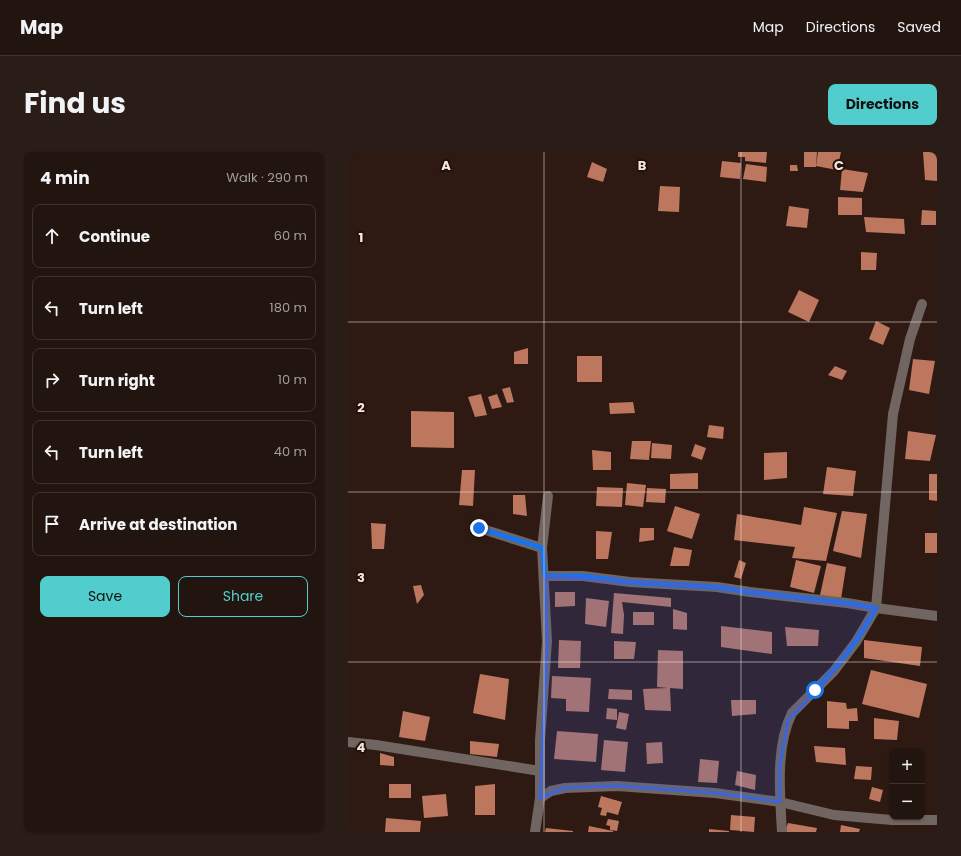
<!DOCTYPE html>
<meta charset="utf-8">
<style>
:root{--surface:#22140e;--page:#2a1d17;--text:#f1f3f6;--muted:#a29e9e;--line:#3f332e;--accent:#52cdcd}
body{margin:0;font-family:Poppins,sans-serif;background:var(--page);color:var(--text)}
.controls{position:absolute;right:12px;bottom:12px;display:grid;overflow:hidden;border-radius:8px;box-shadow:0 1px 3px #0004}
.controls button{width:36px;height:36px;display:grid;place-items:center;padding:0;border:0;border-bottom:1px solid var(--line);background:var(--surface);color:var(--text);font:20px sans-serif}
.stop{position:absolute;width:12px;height:12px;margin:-9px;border:3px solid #1a73e8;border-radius:50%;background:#fff}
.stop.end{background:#1a73e8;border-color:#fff;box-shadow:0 1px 4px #0008}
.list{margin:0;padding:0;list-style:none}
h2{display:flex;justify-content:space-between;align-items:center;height:52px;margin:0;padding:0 16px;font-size:17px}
h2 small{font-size:13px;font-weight:400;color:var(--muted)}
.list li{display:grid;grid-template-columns:26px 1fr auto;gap:12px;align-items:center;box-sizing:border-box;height:64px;margin:0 8px 8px;padding:0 8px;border:1px solid var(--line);border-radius:8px}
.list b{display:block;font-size:15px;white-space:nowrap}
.list em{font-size:13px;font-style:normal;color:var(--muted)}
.actions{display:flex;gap:8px;padding:12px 16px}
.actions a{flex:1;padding:9px 0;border:1px solid var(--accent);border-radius:8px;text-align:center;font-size:14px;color:var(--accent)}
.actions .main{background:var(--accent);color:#111}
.icon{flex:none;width:22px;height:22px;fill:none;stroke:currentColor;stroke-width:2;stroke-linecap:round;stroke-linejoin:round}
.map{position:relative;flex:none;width:589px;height:680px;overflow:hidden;border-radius:8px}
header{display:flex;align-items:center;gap:24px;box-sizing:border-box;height:56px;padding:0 20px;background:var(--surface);border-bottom:1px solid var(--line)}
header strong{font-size:19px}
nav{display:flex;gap:22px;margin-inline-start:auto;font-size:14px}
.intro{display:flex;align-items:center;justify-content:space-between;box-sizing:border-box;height:96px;padding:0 24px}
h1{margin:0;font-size:28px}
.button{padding:10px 18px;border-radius:8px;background:var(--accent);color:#111;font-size:14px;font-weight:700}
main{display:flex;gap:24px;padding:0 24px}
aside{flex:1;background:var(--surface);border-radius:8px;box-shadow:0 1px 3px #0004}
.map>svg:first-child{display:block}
.building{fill:#bc775e}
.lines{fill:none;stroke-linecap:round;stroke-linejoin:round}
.minor{stroke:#706561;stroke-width:10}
.route{stroke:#1a73e8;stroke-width:5}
.marked{fill:#3d65d9;fill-opacity:0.2;stroke:#3d65d9;stroke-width:3;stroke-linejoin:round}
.grid{fill:none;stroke:#f5e7e1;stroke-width:1;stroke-opacity:0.55}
.grid-label{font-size:13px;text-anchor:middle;font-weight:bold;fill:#f5e7e1;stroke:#24110a;stroke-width:4;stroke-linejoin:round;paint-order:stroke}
</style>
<header>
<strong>Map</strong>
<nav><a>Map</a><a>Directions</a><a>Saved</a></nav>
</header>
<div class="intro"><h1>Find us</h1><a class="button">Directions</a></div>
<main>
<aside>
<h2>4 min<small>Walk · 290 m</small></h2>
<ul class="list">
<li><svg class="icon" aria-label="ahead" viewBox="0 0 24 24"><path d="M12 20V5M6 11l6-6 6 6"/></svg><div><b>Continue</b></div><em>60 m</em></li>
<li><svg class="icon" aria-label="left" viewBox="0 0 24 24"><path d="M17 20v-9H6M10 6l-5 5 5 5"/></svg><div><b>Turn left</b></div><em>180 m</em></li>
<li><svg class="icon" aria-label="right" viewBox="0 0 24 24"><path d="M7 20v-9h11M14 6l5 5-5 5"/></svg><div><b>Turn right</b></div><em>10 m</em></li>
<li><svg class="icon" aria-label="left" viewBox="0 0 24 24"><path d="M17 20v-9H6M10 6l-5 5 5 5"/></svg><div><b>Turn left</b></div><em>40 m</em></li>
<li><svg class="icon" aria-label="arrive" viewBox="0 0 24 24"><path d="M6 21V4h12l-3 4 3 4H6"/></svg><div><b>Arrive at destination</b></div></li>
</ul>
<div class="actions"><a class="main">Save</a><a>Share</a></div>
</aside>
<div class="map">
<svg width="589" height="680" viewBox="0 0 589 680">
<rect width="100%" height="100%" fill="#2e1a13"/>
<g class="building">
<path d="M390,0H419L418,11L397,9V5H390Z"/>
<path d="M456,0H469L468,15H456Z"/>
<path d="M470,0H493L489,18L468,14Z"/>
<path d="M575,0H589V29L577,28Z"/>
<path d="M374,9L393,11L392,27L372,25Z"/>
<path d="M244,10L259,17L255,30L239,25Z"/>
<path d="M398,12L419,15L418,30L395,27Z"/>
<path d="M442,13H449L450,19H442Z"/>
<path d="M494,17L520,21L515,40L492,38Z"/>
<path d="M312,34L332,35L331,60L310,59Z"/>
<path d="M490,45L514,46V63H490Z"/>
<path d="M441,54L461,57L459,76L438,74Z"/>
<path d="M574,58L588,59V73H573Z"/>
<path d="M516,65L556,67L557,82L518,80Z"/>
<path d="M513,100L529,101L528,118H513Z"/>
<path d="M451,138L471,148L461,170L440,160Z"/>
<path d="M528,169L542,176L535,193L521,187Z"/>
<path d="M180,196V212H166V200Z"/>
<rect x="229" y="204" width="25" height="26"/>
<path d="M565,207L587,209L581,242L561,238Z"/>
<path d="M487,214L499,219L494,228L480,223Z"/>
<path d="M162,235L166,250L159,251L154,237Z"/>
<path d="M133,242L139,263L127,265L120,245Z"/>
<path d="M149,242L154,255L144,257L140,245Z"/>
<path d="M285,250L287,261L262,262L261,251Z"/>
<path d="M63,259L106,260V296L63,295Z"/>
<path d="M361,273L376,275L375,287L359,285Z"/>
<path d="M560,279L588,283L582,309L557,307Z"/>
<path d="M284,289H303L301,308L282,307Z"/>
<path d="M304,291L324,293L323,307L303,306Z"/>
<path d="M347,292L358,296L354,308L343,304Z"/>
<path d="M244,298L263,300V318H245Z"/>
<path d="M439,300V326L416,328V301Z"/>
<path d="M479,315L508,319L505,344L475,342Z"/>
<path d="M114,318H127L125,354L111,353Z"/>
<path d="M350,321V337H322V322Z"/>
<path d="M581,322H589V349L581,348Z"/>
<path d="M279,331L298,333L295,355L277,353Z"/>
<path d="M249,335L275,336L274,355L248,354Z"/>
<path d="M299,336L318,337L317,351L298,350Z"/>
<path d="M165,343H177L179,364L165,362Z"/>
<path d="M327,354L352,362L344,387L319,379Z"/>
<path d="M456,355L489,361L478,409L444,406L447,395L386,388L389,362L453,373Z"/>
<path d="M494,359L519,362L513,406L485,399Z"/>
<path d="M23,371L38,372L36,397H24Z"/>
<path d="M292,376H306V388L291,390Z"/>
<path d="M248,379L264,380L260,407H248Z"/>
<rect x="577" y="381" width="12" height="20"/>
<path d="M326,395L344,398L341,414H322Z"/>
<path d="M391,408L398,411L393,427L386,425Z"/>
<path d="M448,408L473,414L466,441L442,435Z"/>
<path d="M479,411L498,415L493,447L472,443Z"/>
<path d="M73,433L76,443L69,452L65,434Z"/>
<path d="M207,440H227V454L207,455Z"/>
<path d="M266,441L323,446V455L274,450L276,463L275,482L263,481Z"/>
<path d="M238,446L261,449L258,475L237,472Z"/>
<path d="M325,457L339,461V478L325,477Z"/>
<rect x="285" y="460" width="21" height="13"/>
<path d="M373,474L424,480V502L373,495Z"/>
<path d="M437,475L471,478L470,494H439Z"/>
<path d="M211,488L233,489L232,516H210Z"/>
<path d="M516,488L574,495L572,514L516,506Z"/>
<path d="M266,489L288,490L286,507H266Z"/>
<path d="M310,498L335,499V537L322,536L323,559L297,558L295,537L320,536L309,535Z"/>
<path d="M523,518L579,532L571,566L514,552Z"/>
<path d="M132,522L161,527L157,568L125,561Z"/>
<path d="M204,524L243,526L241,560L218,559V547L203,546Z"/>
<path d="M261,537L284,538V548L260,547Z"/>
<path d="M383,548H408V562L384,564Z"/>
<path d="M479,549L498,551L499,557L509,556L510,569H501V577L479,576Z"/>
<path d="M259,556L269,557V568L258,567Z"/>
<path d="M55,559L82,565L77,589L51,585Z"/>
<path d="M271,560L281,562L278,578L268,576Z"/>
<path d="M526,566L551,569L549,588L526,587Z"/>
<path d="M209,579L250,582L248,610L206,607Z"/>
<path d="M256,588L280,590L277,620L253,618Z"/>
<path d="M122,589L151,592L149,605L122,602Z"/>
<path d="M314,590L315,611L299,612L298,591Z"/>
<path d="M466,594L497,596L498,613L468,610Z"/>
<path d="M32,601L46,605V614L32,613Z"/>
<path d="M352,607L371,609L369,631L350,630Z"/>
<path d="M508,614L524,615L523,628L506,627Z"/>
<path d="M389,619L408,623L407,638L387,633Z"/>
<rect x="41" y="632" width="22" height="14"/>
<path d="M147,632V663H127V634Z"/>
<path d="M524,635L535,638L532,650L521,647Z"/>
<path d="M98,642L100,664L76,666L74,644Z"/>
<path d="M253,644L274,650L270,663L259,660L258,664L252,663L254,656L250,655Z"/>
<path d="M383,663L407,665L406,680L382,678Z"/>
<path d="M38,666L73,669L72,680H37Z"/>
<path d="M260,667L271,669L269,679L262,678V674L258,673Z"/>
<path d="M440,671L469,676L468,680H437Z"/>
<path d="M493,673L512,677L511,680H492Z"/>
<path d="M241,674L265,679V680H240Z"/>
<path d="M198,676L225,679V680H197Z"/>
<path d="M361,677L381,679V680H361Z"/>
</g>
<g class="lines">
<g class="minor">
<path d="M131,376L194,396"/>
<path d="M197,424H235L282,430L369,435L402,440L499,451L528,456L589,464"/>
<path d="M0,590L28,593L192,619"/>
<path d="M192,646L203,639L217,636L269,634L367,641L432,650L486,663L544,668H589"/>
<path d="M187,680L192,646V588L199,489L194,396L200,344"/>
<path d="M434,680C432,643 427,595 444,561L486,519L508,490L528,456L545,262L562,187L574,152"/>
</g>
</g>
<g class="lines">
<path class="route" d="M131,376L194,396L197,424H235L282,430L369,435L402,440L499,451L528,456C510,488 493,512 467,538"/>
</g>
<path class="marked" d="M197,424L369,435L528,456L486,519L440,569L432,615V650L367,641L269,634L217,636L192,646L199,489Z"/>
<path class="grid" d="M196,0V680M393,0V680M0,170H589M0,340H589M0,510H589"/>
<g class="grid-label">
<text x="98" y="18">A</text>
<text x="294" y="18">B</text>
<text x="491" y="18">C</text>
<text x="13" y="90">1</text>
<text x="13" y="260">2</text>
<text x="13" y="430">3</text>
<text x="13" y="600">4</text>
</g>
</svg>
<div class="controls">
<button>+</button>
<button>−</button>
</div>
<div class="stop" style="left:467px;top:538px"></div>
<div class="stop end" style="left:131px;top:376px"></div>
</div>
</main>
